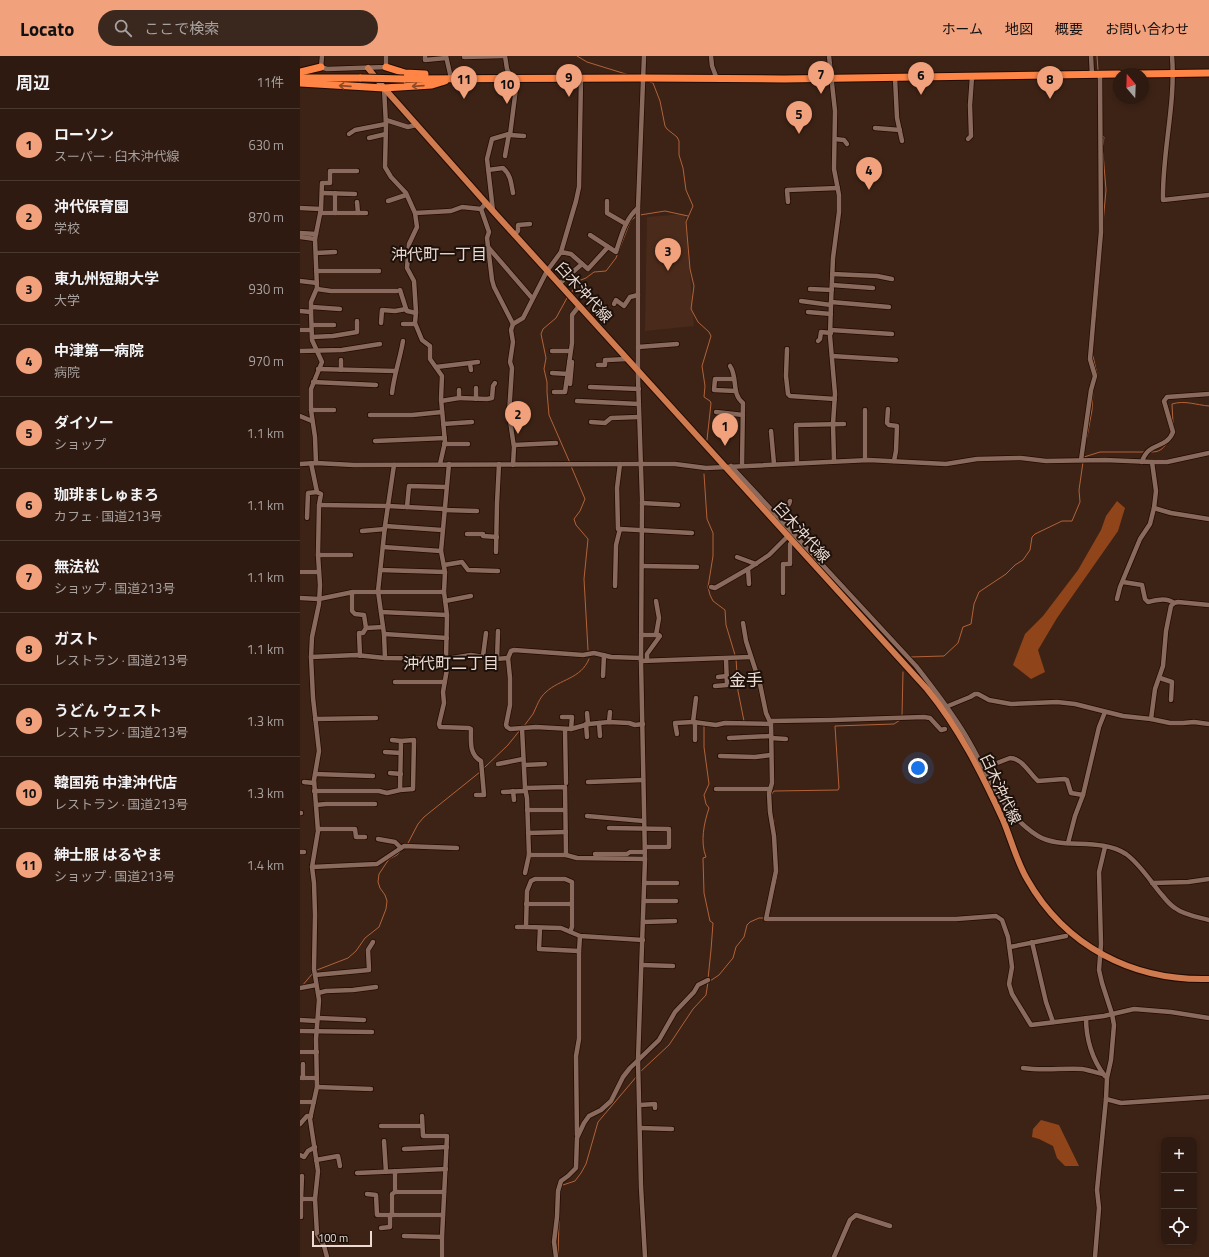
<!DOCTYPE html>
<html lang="ja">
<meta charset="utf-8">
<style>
:root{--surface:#2e1a10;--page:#3a271e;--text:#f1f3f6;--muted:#a7a19f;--line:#493830;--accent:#f1a17b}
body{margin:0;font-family:"Titillium Web","Noto Sans JP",sans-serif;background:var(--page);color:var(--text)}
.controls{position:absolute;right:12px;bottom:12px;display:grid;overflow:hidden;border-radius:8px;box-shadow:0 2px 6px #0003}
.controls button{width:36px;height:36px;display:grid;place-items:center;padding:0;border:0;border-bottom:1px solid var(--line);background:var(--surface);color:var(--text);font:20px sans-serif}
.compass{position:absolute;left:813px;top:12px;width:36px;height:36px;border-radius:50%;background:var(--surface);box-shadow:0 2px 6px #0003;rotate:341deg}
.scale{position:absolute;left:12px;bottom:10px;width:60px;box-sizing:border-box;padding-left:4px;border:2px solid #ecdad2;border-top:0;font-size:11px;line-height:14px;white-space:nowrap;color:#ecdad2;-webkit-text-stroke:3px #1b100a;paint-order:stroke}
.you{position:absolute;left:618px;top:712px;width:14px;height:14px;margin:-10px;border:3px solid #fff;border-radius:50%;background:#1a73e8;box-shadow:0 0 0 6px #1a73e833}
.badge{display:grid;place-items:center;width:26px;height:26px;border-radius:50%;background:var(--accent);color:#111;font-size:13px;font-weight:700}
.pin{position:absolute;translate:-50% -33px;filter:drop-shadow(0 1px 2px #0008)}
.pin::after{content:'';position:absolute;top:21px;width:14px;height:12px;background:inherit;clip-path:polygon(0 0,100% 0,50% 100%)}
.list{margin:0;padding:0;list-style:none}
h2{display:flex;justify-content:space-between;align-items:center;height:52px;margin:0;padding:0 16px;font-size:17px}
h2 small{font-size:13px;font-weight:400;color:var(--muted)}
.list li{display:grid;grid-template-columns:26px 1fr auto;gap:12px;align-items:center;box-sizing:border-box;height:72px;padding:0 16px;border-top:1px solid var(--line)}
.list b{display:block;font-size:15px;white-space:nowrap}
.list p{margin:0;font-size:13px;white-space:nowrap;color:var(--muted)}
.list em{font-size:13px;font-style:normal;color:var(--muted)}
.icon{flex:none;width:22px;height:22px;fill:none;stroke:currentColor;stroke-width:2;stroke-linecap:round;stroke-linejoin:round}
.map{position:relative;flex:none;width:909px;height:1201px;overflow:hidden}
header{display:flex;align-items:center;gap:24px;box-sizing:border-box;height:56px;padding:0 20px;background:var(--accent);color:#111}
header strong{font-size:19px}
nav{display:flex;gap:22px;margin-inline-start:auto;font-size:14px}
.search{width:280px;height:36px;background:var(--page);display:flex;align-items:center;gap:10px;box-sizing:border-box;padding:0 14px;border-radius:22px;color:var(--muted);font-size:15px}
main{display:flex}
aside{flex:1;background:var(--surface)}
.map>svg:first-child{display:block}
.built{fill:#4a2a1b}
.forest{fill:#904419}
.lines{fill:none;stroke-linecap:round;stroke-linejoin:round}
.stream{stroke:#b16239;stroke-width:1}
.minor-casing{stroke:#230b02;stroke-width:6}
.major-casing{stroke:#230b02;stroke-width:8}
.highway-casing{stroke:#230b02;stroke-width:9}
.minor{stroke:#896a5c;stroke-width:4.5}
.major{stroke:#cf7a4f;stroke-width:6}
.highway{stroke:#fe8546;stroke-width:7}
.highway-bridge-casing{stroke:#230b02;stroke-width:9;stroke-linecap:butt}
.highway-bridge{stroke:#fe8546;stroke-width:7}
.oneway{stroke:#8c4a28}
.labels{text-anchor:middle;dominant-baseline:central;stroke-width:4;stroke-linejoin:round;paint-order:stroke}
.street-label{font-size:15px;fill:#ecdad2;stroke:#1b100a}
.neighbourhood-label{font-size:16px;fill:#ecdad2;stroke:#1b100a}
.quarter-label{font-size:17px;fill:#ecdad2;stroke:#1b100a}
</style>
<header>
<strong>Locato</strong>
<div class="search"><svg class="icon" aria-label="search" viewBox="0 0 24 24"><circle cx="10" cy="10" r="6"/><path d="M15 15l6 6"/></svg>ここで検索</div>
<nav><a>ホーム</a><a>地図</a><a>概要</a><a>お問い合わせ</a></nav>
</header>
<main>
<aside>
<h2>周辺<small>11件</small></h2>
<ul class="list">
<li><span class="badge">1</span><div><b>ローソン</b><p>スーパー · 臼木沖代線</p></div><em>630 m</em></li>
<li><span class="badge">2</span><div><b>沖代保育園</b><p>学校</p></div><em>870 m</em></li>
<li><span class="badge">3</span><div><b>東九州短期大学</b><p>大学</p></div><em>930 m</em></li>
<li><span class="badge">4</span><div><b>中津第一病院</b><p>病院</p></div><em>970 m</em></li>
<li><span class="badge">5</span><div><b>ダイソー</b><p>ショップ</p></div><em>1.1 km</em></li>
<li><span class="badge">6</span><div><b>珈琲ましゅまろ</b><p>カフェ · 国道213号</p></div><em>1.1 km</em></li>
<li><span class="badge">7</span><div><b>無法松</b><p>ショップ · 国道213号</p></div><em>1.1 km</em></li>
<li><span class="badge">8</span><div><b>ガスト</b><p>レストラン · 国道213号</p></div><em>1.1 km</em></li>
<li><span class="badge">9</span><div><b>うどん ウェスト</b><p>レストラン · 国道213号</p></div><em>1.3 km</em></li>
<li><span class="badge">10</span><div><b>韓国苑 中津沖代店</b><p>レストラン · 国道213号</p></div><em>1.3 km</em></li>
<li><span class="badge">11</span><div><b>紳士服 はるやま</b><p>ショップ · 国道213号</p></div><em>1.4 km</em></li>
</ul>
</aside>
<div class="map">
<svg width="909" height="1201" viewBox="0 0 909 1201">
<rect width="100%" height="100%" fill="#3d2316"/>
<path class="built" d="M385,158L394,270L345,275L347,161Z"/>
<g class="forest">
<path d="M817,445L825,452L818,475L757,562L738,594L745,616L731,623L713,609L725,578L743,560L778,514L801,474L806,460Z"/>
<path d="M741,1064L759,1069L779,1110H765L757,1102L753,1090L739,1083L732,1081L733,1073Z"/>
</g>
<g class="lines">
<g class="stream">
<path d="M277,0L287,6L329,19"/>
<path d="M797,0L798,14"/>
<path d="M347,25L353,27L360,45L365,70L367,73L377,81L379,85V99L383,112L386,134L393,150L386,166L390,213L394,230L391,253L398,266L409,276L411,280L402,310L405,330L404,341L410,345L411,347L407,384"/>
<path d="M802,79L804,81L803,89"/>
<path d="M803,97L806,134L803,167"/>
<path d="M340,159L365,155L388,160"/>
<path d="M271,238L276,226L286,222L294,216L306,215L316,202L328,171L331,164L337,160"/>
<path d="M267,242L256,262L243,273L241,278L246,302L244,313L247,326V336L249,359L270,407"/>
<path d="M796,261L801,200"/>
<path d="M793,292L794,282"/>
<path d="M793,300L797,318"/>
<path d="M873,367L872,348C885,344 896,349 909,350"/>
<path d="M787,381L792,354L793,334"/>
<path d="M851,396C859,396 862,394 867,387"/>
<path d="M784,401L800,396H846"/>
<path d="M271,410L285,443L280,455L274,463L276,469L288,483L284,523L288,594"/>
<path d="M404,418L407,463L413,477V500L408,531L410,539L413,545L425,554L426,569L435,599"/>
<path d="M610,601L644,600L658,587L663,571L671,568L674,548L679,536L706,518L715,509L723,504L730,494L732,481L735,478L762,465H772L780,446L779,434L783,406"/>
<path d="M436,602L438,635L444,665"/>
<path d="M602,660L603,616"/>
<path d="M224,670C227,666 230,662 233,658C237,650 239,642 246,636C260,623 281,623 289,603"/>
<path d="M404,670V691L409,728L404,739L406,748L409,752C404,767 400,786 406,801L403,802L404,837L410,865L413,867L411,894L408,923"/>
<path d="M184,712L208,689L220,674"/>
<path d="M471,741V739L474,735L538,734L539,732L535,670L594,668L600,664"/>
<path d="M474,764L475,775"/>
<path d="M107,789L118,768L124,761L180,716"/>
<path d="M476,827L478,816L477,798"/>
<path d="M17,914L48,902L56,895L65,882L79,871L86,853L87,845L85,839L80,832L78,826L79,818L89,803L97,799L102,794"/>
<path d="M410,925L419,919L428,908L433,902L436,891L444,881L447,869L450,866L459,862H464"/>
<path d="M2,930L13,917"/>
<path d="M340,1016L369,989L393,953L406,939L408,926"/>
<path d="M263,1129L275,1125L281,1117L286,1108L298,1066L337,1020"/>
<path d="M258,1201L259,1165"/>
</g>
<g class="minor-casing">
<g id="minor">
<path d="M22,0L21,11L27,13L86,11V0"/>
<path d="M125,0V4L146,2"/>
<path d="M146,0L151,22"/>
<path d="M344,0L338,152V322L342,443L341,605L345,803L338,1004L341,1131L345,1201"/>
<path d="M411,0L412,10L417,23"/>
<path d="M529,0L535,55L534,113L539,139V156L533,202L531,247L530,280L535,338L533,368L534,405"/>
<path d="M791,0L792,19"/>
<path d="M872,0C876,48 862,96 863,144L909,139"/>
<path d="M164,1L203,0"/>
<path d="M595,22L597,62L602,85"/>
<path d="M84,32L86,69L85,111L91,121L106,137L115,157L117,171L109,188L107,212L114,225L116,256L115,267L122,284L130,290V303L142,320L141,343L145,386L140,408"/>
<path d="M86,64L108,71L116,69"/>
<path d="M575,72L600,74"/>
<path d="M49,78L55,74L86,68"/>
<path d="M210,79L224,80"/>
<path d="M69,82L86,78"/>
<path d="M535,83L544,84L547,88"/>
<path d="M668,83L671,80L670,49L672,21"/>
<path d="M205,100L209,78"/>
<path d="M188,114L203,112C211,119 211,127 213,137"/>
<path d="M22,137L55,138"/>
<path d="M88,145L106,139"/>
<path d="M307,145V157L326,168"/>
<path d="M57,146L58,157"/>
<path d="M488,146L487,134L538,132"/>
<path d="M186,147L181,153L189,176L187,182L192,224L194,231L213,268"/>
<path d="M0,152L21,153L15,183L17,232L11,246V256L12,284L22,306L11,333V354L15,381L16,407"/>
<path d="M21,153L22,127H30V115H57"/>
<path d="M193,155L187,103L192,83L209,78L210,79L216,32L207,13L205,0"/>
<path d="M20,157H66"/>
<path d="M35,157V137"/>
<path d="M115,157L151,155L162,151L181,153"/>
<path d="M0,177L16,178"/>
<path d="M214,179L218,175V169L230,168"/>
<path d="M290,179L316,196C321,181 325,163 338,152"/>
<path d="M0,181L15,183"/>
<path d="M159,193L188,191L232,242"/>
<path d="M261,196L276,145L279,131L281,22"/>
<path d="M16,197L35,196"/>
<path d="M16,215H79"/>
<path d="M532,218L577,220L592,223"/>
<path d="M0,225L17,227"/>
<path d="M259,228L282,208"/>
<path d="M532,229L573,232"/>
<path d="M17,233L31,235H97"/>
<path d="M510,233L532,234"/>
<path d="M100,234L106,253"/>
<path d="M501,245L531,249"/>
<path d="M531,246L589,251"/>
<path d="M314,248L316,244L324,250L330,241L338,239"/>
<path d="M12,251L40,253"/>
<path d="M0,255L11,256"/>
<path d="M508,256L531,258"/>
<path d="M81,267L82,254L95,255L106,253L107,255L116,257"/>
<path d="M103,268H115"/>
<path d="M12,269H34"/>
<path d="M0,274H11"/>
<path d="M531,274L592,278"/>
<path d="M12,281L33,280L57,276V265"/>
<path d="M518,285L520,283L521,276L531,277"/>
<path d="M338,291L377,288"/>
<path d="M487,293L486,320L488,338L490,340L535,343"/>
<path d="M0,295L42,294L80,288"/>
<path d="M252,295H270"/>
<path d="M532,300L596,304"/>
<path d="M41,304V314"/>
<path d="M269,306H272L270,328"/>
<path d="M170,308L171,314"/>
<path d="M298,309H305V304H307L327,303"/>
<path d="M430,310C438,321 431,338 443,347L442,409"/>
<path d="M136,311L178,306"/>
<path d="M18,313L96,315"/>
<path d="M252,317L268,318"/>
<path d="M434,323H415L414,334L436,335"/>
<path d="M13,326L76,329"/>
<path d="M290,331L339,333"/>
<path d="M254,336H265L272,287V259L279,250"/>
<path d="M92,337C94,319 100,303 103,285"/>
<path d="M159,342L187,343L192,342L193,330L195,327"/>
<path d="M176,343V332"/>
<path d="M141,345L159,342V334"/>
<path d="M277,345L339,348"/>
<path d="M588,353L587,367L589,369L597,370L596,395L594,405"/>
<path d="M11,354H34"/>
<path d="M416,356L443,359"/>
<path d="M70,359H112L142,356"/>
<path d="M0,360L12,365"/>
<path d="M291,366L305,367L311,362L339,361"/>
<path d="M143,368L172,366"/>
<path d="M471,375L474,408"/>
<path d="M75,385L145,382"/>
<path d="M144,388H168"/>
<path d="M214,389L256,387"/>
<path d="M565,404V354"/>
<path d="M781,404L791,334L795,320L790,303L801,176L800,19"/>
<path d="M842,406C848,385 866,394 873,376L864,345L867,341L909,338"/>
<path d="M11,407L17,436L21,438L19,449L18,499L20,529L19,548L12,581L11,601L13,642L19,695L14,724L18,775L12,811L14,827L15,859L14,913L19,944L16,983L17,1031L10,1063L18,1115L15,1143L17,1178L24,1190L27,1201"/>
<path d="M497,407L496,369L544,368"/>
<path d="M0,408L16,407L54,409L341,408H375L406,412L569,404L646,408L677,403L721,402L746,405L805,404L852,406H867L909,397"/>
<path d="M149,408L141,495L145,516L144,536L147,559L146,603L171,599L196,603L208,602L210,622V649L206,669L207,671L210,673L236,671L271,673L289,668L309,666L329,667L335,669L343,668"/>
<path d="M213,409L214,391L209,358L212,312L210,306L213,286L211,274L213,268L223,262L247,215L261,196L271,198L288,213L308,191"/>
<path d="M431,410L616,610C634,633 651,655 666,680C687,715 701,757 738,780C761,794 800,781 826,798C840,808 851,826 862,839C866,844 870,849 875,852C884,859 898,861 909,864"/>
<path d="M342,447L378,449"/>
<path d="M19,449L88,450L144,453"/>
<path d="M107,451L109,430L146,431"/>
<path d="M854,452L871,457L909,463"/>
<path d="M144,454L177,455"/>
<path d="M476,459L489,448L490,445"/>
<path d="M7,462L8,437L17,436"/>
<path d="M85,470L142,474"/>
<path d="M320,473H318L317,432L320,408"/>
<path d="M62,475L85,473"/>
<path d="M167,478H183V480L197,481"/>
<path d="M83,491L141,495"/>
<path d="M196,496L197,447L199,408"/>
<path d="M18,499H51"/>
<path d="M437,501L456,508"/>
<path d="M144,509L162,506L168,514L198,515"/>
<path d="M342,510L397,511"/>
<path d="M80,514L145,516"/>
<path d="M0,516H19"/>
<path d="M823,526L842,529L845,543L848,546C857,544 866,541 874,547"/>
<path d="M449,528L448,513L469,499L488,480"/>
<path d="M315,530L316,489L320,473L392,477"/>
<path d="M411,531L415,532L448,513"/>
<path d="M52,536V555L55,558L64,559L66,572L63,577H59L60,600"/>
<path d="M483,537V508H490V488L493,485"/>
<path d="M0,542L19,543L53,536H144"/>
<path d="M817,543L820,531L840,483L850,468L854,452L856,435L852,406"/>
<path d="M145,545L171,540"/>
<path d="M356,545L359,562L356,579"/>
<path d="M81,556L147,559"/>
<path d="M443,567L446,585L460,628L466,657L471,668L472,727L469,737L470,756L474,780L476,815L466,863H656L696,860L702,864L708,881L712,911L709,928L712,938L731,969L804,960L834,953L871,956L909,962"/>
<path d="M66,572L83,571"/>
<path d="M84,578L147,582"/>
<path d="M341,579H359L360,580L347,598V605"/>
<path d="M183,600L186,577"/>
<path d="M11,601L56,599L85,602L146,603L147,613L143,636L144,647L139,668L140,671L169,672L171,673C171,686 169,698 181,705L184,739H176"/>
<path d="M85,602L84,578L78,535L85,470L94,409"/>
<path d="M208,602L211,595L214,594L283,599L294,597L311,601L341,602"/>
<path d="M197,603L198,575"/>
<path d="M341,605L451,601"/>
<path d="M303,620L304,599"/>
<path d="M418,621L427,620"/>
<path d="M860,622L872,626L871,644"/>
<path d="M95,626H145"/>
<path d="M415,630L427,629L426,603"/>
<path d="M396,642L393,666L416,669L425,667L471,668"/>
<path d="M648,650L670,641L675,638H678L689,644L711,648L757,646L775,648L823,660L851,663L870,667H883L894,666L909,668"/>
<path d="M287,657L288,668"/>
<path d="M262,661H272L271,673"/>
<path d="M15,663L76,662"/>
<path d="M851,663L855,633L863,610L866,575L871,550L874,547L878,546L909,549"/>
<path d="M470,665L532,664L624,661L630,662L641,674L645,673"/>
<path d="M309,666L310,656"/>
<path d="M299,667L300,680"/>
<path d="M286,668L287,681"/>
<path d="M222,672L225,732L227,742L229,799H266L277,802L345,803"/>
<path d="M265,673L266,727"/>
<path d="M377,678L375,667L393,666"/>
<path d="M429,682L471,680"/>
<path d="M471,682L486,683"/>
<path d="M92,684L101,685"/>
<path d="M395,684V666"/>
<path d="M85,696L101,697"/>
<path d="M420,700L455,701L471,699"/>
<path d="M198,708L223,703"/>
<path d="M224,709L245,708"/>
<path d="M684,712L710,702C722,702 730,718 738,725L764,723L767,724L771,737L783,739"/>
<path d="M90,717L101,718"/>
<path d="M15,718L73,720"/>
<path d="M4,726L14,727"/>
<path d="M288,726L343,724"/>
<path d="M225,732L265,731L266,799"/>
<path d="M416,733H470"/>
<path d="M14,735H79L87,737L100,734L101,685L114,684L113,733L100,734"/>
<path d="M213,735L214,744"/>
<path d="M203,736L225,735"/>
<path d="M16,749L26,748H75"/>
<path d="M227,754H265"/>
<path d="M0,757H1"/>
<path d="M287,760L344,765"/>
<path d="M309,772L369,773V791H345"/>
<path d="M18,773H55L56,781H65"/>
<path d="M228,777L266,776"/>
<path d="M78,783L95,786L101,792"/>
<path d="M768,787L775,760L783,739L799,671L805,656"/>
<path d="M0,796H4"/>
<path d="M295,798H327L330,796H345"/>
<path d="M12,811L77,808L104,790L157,792"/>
<path d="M225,817L229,799"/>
<path d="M344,827H377"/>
<path d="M852,827L888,826L909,823"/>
<path d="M344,845H376"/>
<path d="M226,848H271"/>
<path d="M343,866L375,865"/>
<path d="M217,871H226"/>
<path d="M240,872L239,893L279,895L280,880"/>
<path d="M270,876L272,871V826L265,823H235L231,825L227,835L226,871L261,872L280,880L343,884"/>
<path d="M732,886L746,946L753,966"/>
<path d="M710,891L766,880"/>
<path d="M342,909L373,910"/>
<path d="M15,919L69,914L68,894L73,886"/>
<path d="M0,932L16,929"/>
<path d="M18,937L26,935L53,934L76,931"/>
<path d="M18,962L64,964"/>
<path d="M786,962C786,982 792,1004 805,1020"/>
<path d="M0,964L17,965"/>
<path d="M0,975L72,976"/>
<path d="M0,996H17"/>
<path d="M723,1012C743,1015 762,1012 782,1013C790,1014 796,1017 803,1018"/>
<path d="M0,1022H17"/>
<path d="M3,1022V1008"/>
<path d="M17,1031L71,1033"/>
<path d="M806,1043L821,1047L909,1041"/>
<path d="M0,1046H14"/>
<path d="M340,1049L355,1048V1052"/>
<path d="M122,1060L123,1080H147L142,1181V1201"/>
<path d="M0,1068L7,1060H11"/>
<path d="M81,1070H122"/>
<path d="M340,1072L372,1073"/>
<path d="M277,1079L276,1000L279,983V895"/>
<path d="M84,1085L86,1116"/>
<path d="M104,1093L147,1091"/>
<path d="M0,1099L4,1101L8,1095L15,1091"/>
<path d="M16,1104L38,1100L40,1110"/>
<path d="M95,1115V1136L92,1138V1159H143"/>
<path d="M57,1117L146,1113"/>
<path d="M95,1136H144"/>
<path d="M67,1138L76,1139L77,1159H92"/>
<path d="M1,1143L2,1120"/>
<path d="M1,1161V1143H15"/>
<path d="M81,1172L90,1171V1159"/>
<path d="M104,1180L142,1181"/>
<path d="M256,1201L254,1186L257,1161L258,1135L261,1125L268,1120L276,1112L277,1082L284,1067L289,1060L301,1054L311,1045L323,1021L330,1012L359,984L375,956L394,936L398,929L408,924"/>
<path d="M534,1201L550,1164L556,1159L590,1170"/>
<path d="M795,1201L799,1152L797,1134L806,1043L807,1022L811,1004L814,969L812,958L802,927L799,914L801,888L799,816L805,791"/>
</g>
</g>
<g class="major-casing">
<path id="major" d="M68,12L84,32L193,155L627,633C659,672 682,718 703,764C711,783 716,804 727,823C765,890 832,925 909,923"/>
</g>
<g class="highway-casing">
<g id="highway">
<path d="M86,11L105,17L125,18"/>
<path d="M0,16L21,11"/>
<path d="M838,18L909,17"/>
<path d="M2,22H61"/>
<path d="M104,23L344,22L484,23L819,18"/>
<path d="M0,27L84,32L132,29L145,25"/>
</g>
</g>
<use href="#minor" class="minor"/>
<use href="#major" class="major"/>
<use href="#highway" class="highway"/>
<g class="highway-bridge-casing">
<path id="highway-bridge" d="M61,22L104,23"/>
</g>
<use href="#highway-bridge" class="highway-bridge"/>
</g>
<defs><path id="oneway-shaft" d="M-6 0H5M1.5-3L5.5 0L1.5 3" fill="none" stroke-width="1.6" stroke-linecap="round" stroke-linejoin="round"/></defs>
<g class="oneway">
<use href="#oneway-shaft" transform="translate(45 30) rotate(-176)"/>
<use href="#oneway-shaft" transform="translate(118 30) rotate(176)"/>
</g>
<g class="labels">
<g class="street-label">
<text transform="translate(284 236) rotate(48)">臼木沖代線</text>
<text transform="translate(502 476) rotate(48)">臼木沖代線</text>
<text transform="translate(701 733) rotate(65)">臼木沖代線</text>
</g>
<g class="neighbourhood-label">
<text x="139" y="198">沖代町一丁目</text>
<text x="151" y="607">沖代町二丁目</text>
</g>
<g class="quarter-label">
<text x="446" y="624">金手</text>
</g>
</g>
</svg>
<div class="controls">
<button>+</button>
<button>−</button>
<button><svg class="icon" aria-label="locate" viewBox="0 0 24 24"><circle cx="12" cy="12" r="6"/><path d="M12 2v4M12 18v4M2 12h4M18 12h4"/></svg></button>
</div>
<svg class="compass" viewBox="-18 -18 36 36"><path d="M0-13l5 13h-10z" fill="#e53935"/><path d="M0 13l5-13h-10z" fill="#a7a19f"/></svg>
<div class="scale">100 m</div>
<div class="you"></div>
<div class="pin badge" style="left:425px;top:390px">1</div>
<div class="pin badge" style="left:218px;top:378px">2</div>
<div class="pin badge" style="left:368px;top:215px">3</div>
<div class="pin badge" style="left:569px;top:134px">4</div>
<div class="pin badge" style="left:499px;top:78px">5</div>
<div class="pin badge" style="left:621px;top:39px">6</div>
<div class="pin badge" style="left:521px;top:38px">7</div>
<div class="pin badge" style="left:750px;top:43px">8</div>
<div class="pin badge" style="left:269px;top:41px">9</div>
<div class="pin badge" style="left:207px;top:48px">10</div>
<div class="pin badge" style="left:164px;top:43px">11</div>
</div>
</main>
